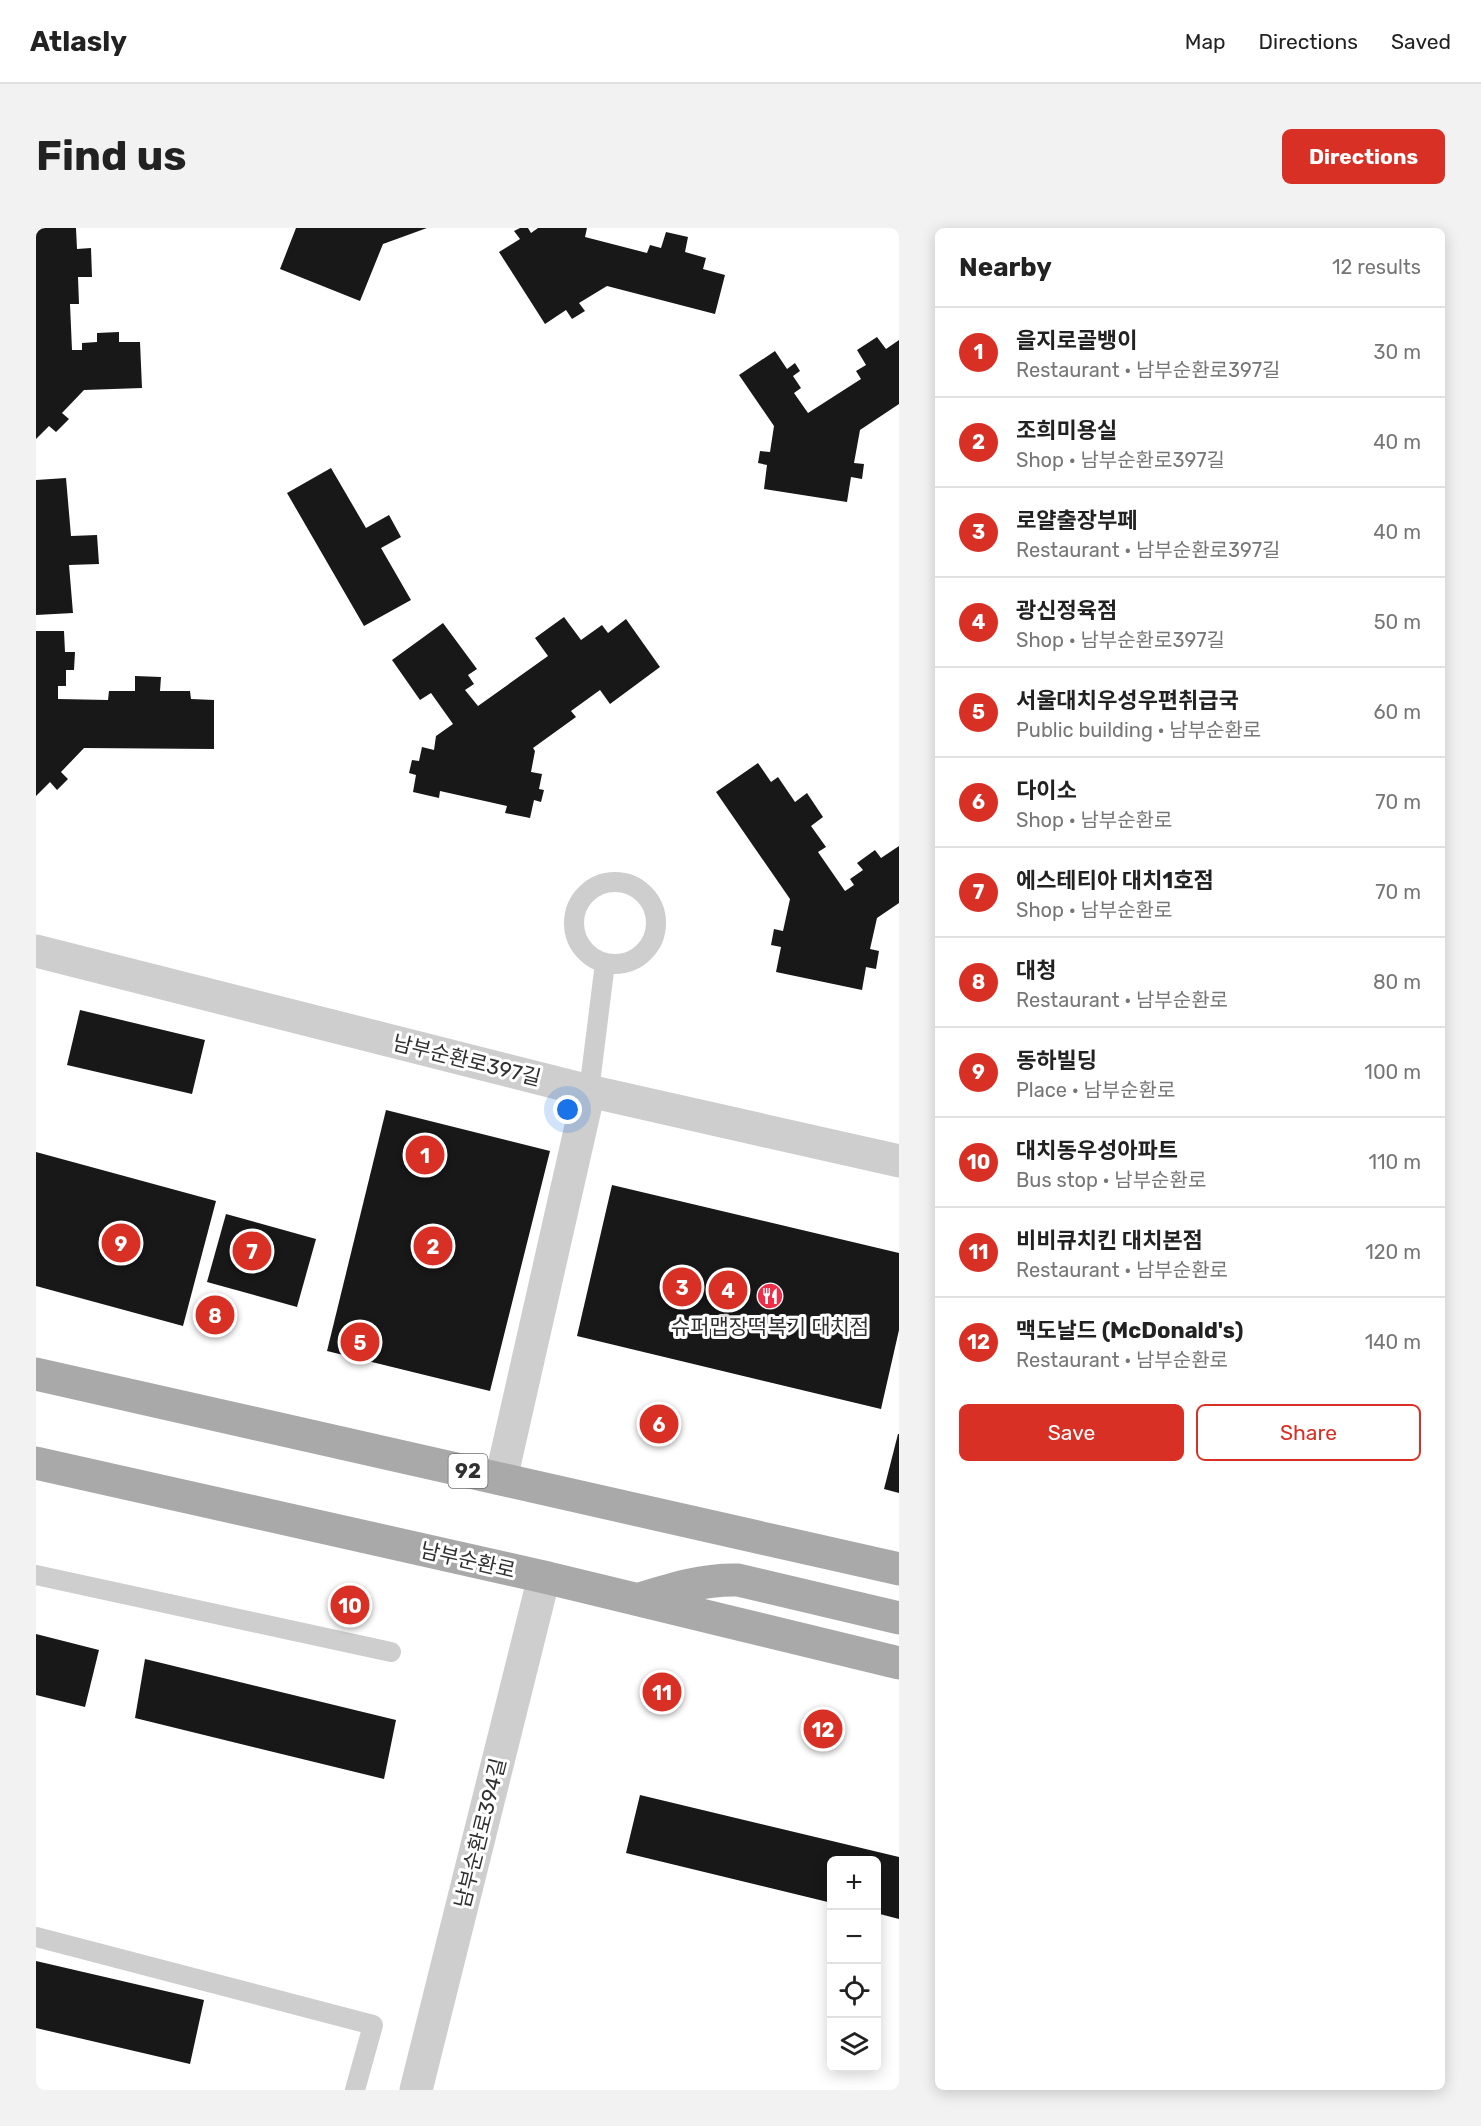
<!DOCTYPE html>
<meta charset="utf-8">
<style>
:root{--surface:#fff;--page:#f2f2f2;--text:#222;--muted:#767676;--line:#e0e0e0;--accent:#d93025}
body{margin:0;font-family:Rubik,"Noto Sans KR",sans-serif;background:var(--page);color:var(--text)}
.controls{position:absolute;right:18px;bottom:18px;display:grid;overflow:hidden;border-radius:9px;box-shadow:0 3px 15px #0003}
.controls button{width:54px;height:54px;display:grid;place-items:center;padding:0;border:0;border-bottom:2px solid var(--line);background:var(--surface);color:var(--text);font:30px sans-serif}
.you{position:absolute;left:532px;top:882px;width:21px;height:21px;margin:-15px;border:4px solid #fff;border-radius:50%;background:#1a73e8;box-shadow:0 0 0 9px #1a73e833}
.badge{display:grid;place-items:center;width:39px;height:39px;border-radius:50%;background:var(--accent);color:#fff;font-size:20px;font-weight:700}
.pin{position:absolute;translate:-50% -50%;border:3px solid #fff;box-shadow:0 2px 6px #0006}
.list{margin:0;padding:0;list-style:none}
h2{display:flex;justify-content:space-between;align-items:center;height:78px;margin:0;padding:0 24px;font-size:26px}
h2 small{font-size:20px;font-weight:400;color:var(--muted)}
.list li{display:grid;grid-template-columns:39px 1fr auto;gap:18px;align-items:center;box-sizing:border-box;height:90px;padding:0 24px;border-top:2px solid var(--line)}
.list b{display:block;font-size:22px;white-space:nowrap}
.list p{margin:0;font-size:20px;white-space:nowrap;color:var(--muted)}
.list em{font-size:20px;font-style:normal;color:var(--muted)}
.actions{display:flex;gap:12px;padding:18px 24px}
.actions a{flex:1;padding:14px 0;border:2px solid var(--accent);border-radius:9px;text-align:center;font-size:21px;color:var(--accent)}
.actions .main{background:var(--accent);color:#fff}
.icon{flex:none;width:33px;height:33px;fill:none;stroke:currentColor;stroke-width:2;stroke-linecap:round;stroke-linejoin:round}
.map{position:relative;flex:none;width:863px;height:1862px;overflow:hidden;border-radius:9px}
header{display:flex;align-items:center;gap:36px;box-sizing:border-box;height:84px;padding:0 30px;background:var(--surface);border-bottom:2px solid var(--line)}
header strong{font-size:28px}
nav{display:flex;gap:33px;margin-inline-start:auto;font-size:21px}
.intro{display:flex;align-items:center;justify-content:space-between;box-sizing:border-box;height:144px;padding:0 36px}
h1{margin:0;font-size:42px}
.button{padding:15px 27px;border-radius:9px;background:var(--accent);color:#fff;font-size:21px;font-weight:700}
main{display:flex;gap:36px;padding:0 36px}
aside{flex:1;background:var(--surface);border-radius:9px;box-shadow:0 3px 15px #0003}
.map>svg:first-child{display:block}
.building{fill:#181818}
.lines{fill:none;stroke-linecap:round;stroke-linejoin:round}
.service{stroke:#cecece;stroke-width:20}
.minor{stroke:#cecece;stroke-width:33}
.primary{stroke:#a9a9a9;stroke-width:33}
.labels{text-anchor:middle;dominant-baseline:central;stroke-width:6;stroke-linejoin:round;paint-order:stroke}
.shield{fill:#fff;stroke:#6f6f6f;stroke-width:1.5}
.shield-label{font-size:20px;font-weight:bold;fill:#313131}
.street-label{font-size:21px;fill:#313131;stroke:#fff}
.poi-label{font-size:21px;fill:#313131;stroke:#fff}
</style>
<header>
<strong>Atlasly</strong>
<nav><a>Map</a><a>Directions</a><a>Saved</a></nav>
</header>
<div class="intro"><h1>Find us</h1><a class="button">Directions</a></div>
<main>
<div class="map">
<svg width="863" height="1862" viewBox="0 0 863 1862">
<rect width="100%" height="100%" fill="#fff"/>
<g class="building">
<path d="M0,0H40L41,21L55,20L56,49H42L43,76H34L36,122H46V115L61,114V105L83,104V114H104L106,160L48,162L26,185L33,191L20,204L13,198L0,211Z"/>
<path d="M260,0H391L347,16L324,73L244,41Z"/>
<path d="M484,0H492L495,5L502,0H551L549,9L611,25L614,17L625,20L630,4L652,9L649,24L670,30L667,41L689,47L679,86L571,58L543,75L549,83L536,91L530,82L509,96L463,24L484,11L478,3Z"/>
<path d="M841,109L850,121L863,112V176L824,202L818,235L828,236L826,251L815,249L811,274L728,261L731,237L722,235L724,223L734,224L738,198L703,147L739,123L751,141L759,135L764,143L757,148L765,160L758,165L772,185L825,151L820,143L830,137L821,122Z"/>
<path d="M295,240L330,300L353,287L365,309L345,320L375,372L328,398L251,265Z"/>
<path d="M30,250L35,308L61,307L63,336L33,337L37,385L0,387V252Z"/>
<path d="M528,389L545,412L566,397L572,405L590,391L624,439L574,476L564,462L535,483L540,489L497,520L499,523L495,544L506,546L503,561L508,562L505,574L498,572L494,590L469,585L471,578L404,563L403,570L377,564L380,547L373,545L376,532L383,533L386,519L398,522L400,508L417,496L395,465L384,472L356,432L407,395L441,441L432,447L438,456L429,462L442,478L512,428L499,410Z"/>
<path d="M0,403H28L29,424H39L38,442H30V458H22V471L72,472L73,463H99V448L125,449L124,463H154L155,471L178,472V521L48,520L25,544L32,551L21,562L14,554L0,568Z"/>
<path d="M722,535L735,554L742,549L759,574L771,565L787,589L775,598L790,619L782,624L809,663L818,657L814,651L827,642L821,635L839,622L845,630L863,618V675L841,690L834,721L843,723L840,741L830,739L826,762L740,744L745,719L735,717L738,701L747,703L754,671L680,564Z"/>
<path d="M44,782L169,812L156,866L31,837Z"/>
<path d="M350,882L514,923L454,1163L291,1123Z"/>
<path d="M0,924L180,973L147,1098L0,1058Z"/>
<path d="M576,957L863,1025V1102L845,1181L541,1108Z"/>
<path d="M190,986L280,1011L261,1079L171,1054Z"/>
<path d="M862,1206H863V1265L848,1261Z"/>
<path d="M0,1406L63,1422L49,1479L0,1467Z"/>
<path d="M109,1431L360,1492L348,1551L99,1490Z"/>
<path d="M604,1567L863,1629V1691L840,1685V1632H796V1675L590,1625Z"/>
<path d="M0,1733L168,1772L154,1836L0,1800Z"/>
</g>
<g class="lines">
<g class="service">
<circle cx="579" cy="695" r="41"/>
<path d="M553,863L569,735"/>
<path d="M0,1347L355,1424"/>
<path d="M0,1709L337,1797L319,1862"/>
</g>
<g class="minor">
<path d="M0,723L553,863L863,933"/>
<path d="M465,1251L553,863"/>
<path d="M380,1862L508,1349"/>
</g>
<g class="primary">
<path d="M0,1146L863,1341"/>
<path d="M0,1235L508,1349L863,1435"/>
<path d="M604,1371C636,1361 668,1351 702,1352L863,1390"/>
</g>
</g>
<defs>
<g id="restaurant-disc" transform="scale(1.35)"><circle r="9.5" fill="#ee2d49" stroke="#fff"/><path d="M-5-6h1v4h1v-4h1v4h1v-4h1v5L-1.5 .5V6h-2V.5L-5-1ZM5-6V6H3V1.5H1.5Q1.5-4 5-6Z" fill="#fff"/></g>
</defs>
<g fill-rule="evenodd">
<use href="#restaurant-disc" x="734" y="1068"/>
</g>
<g class="labels">
<rect class="shield" x="412.5" y="1226" width="39" height="34" rx="4.5"/>
<g class="shield-label">
<text x="432" y="1243">92</text>
</g>
<g class="street-label">
<text transform="translate(431 832) rotate(14)">남부순환로397길</text>
<text transform="translate(432 1332) rotate(13)">남부순환로</text>
<text transform="translate(444 1605) rotate(-76)">남부순환로394길</text>
</g>
<g class="poi-label">
<text x="734" y="1098">슈퍼맵장떡복기 대치점</text>
</g>
</g>
</svg>
<div class="controls">
<button>+</button>
<button>−</button>
<button><svg class="icon" aria-label="locate" viewBox="0 0 24 24"><circle cx="12" cy="12" r="6"/><path d="M12 2v4M12 18v4M2 12h4M18 12h4"/></svg></button>
<button><svg class="icon" aria-label="layers" viewBox="0 0 24 24"><path d="M12 4l9 5-9 5-9-5zM3 14l9 5 9-5"/></svg></button>
</div>
<div class="you"></div>
<div class="pin badge" style="left:389px;top:927px">1</div>
<div class="pin badge" style="left:397px;top:1018px">2</div>
<div class="pin badge" style="left:646px;top:1059px">3</div>
<div class="pin badge" style="left:692px;top:1062px">4</div>
<div class="pin badge" style="left:324px;top:1114px">5</div>
<div class="pin badge" style="left:623px;top:1196px">6</div>
<div class="pin badge" style="left:216px;top:1023px">7</div>
<div class="pin badge" style="left:179px;top:1087px">8</div>
<div class="pin badge" style="left:85px;top:1015px">9</div>
<div class="pin badge" style="left:314px;top:1377px">10</div>
<div class="pin badge" style="left:626px;top:1464px">11</div>
<div class="pin badge" style="left:787px;top:1501px">12</div>
</div>
<aside>
<h2>Nearby<small>12 results</small></h2>
<ul class="list">
<li><span class="badge">1</span><div><b>을지로골뱅이</b><p>Restaurant · 남부순환로397길</p></div><em>30 m</em></li>
<li><span class="badge">2</span><div><b>조희미용실</b><p>Shop · 남부순환로397길</p></div><em>40 m</em></li>
<li><span class="badge">3</span><div><b>로얄출장부페</b><p>Restaurant · 남부순환로397길</p></div><em>40 m</em></li>
<li><span class="badge">4</span><div><b>광신정육점</b><p>Shop · 남부순환로397길</p></div><em>50 m</em></li>
<li><span class="badge">5</span><div><b>서울대치우성우편취급국</b><p>Public building · 남부순환로</p></div><em>60 m</em></li>
<li><span class="badge">6</span><div><b>다이소</b><p>Shop · 남부순환로</p></div><em>70 m</em></li>
<li><span class="badge">7</span><div><b>에스테티아 대치1호점</b><p>Shop · 남부순환로</p></div><em>70 m</em></li>
<li><span class="badge">8</span><div><b>대청</b><p>Restaurant · 남부순환로</p></div><em>80 m</em></li>
<li><span class="badge">9</span><div><b>동하빌딩</b><p>Place · 남부순환로</p></div><em>100 m</em></li>
<li><span class="badge">10</span><div><b>대치동우성아파트</b><p>Bus stop · 남부순환로</p></div><em>110 m</em></li>
<li><span class="badge">11</span><div><b>비비큐치킨 대치본점</b><p>Restaurant · 남부순환로</p></div><em>120 m</em></li>
<li><span class="badge">12</span><div><b>맥도날드 (McDonald's)</b><p>Restaurant · 남부순환로</p></div><em>140 m</em></li>
</ul>
<div class="actions"><a class="main">Save</a><a>Share</a></div>
</aside>
</main>
